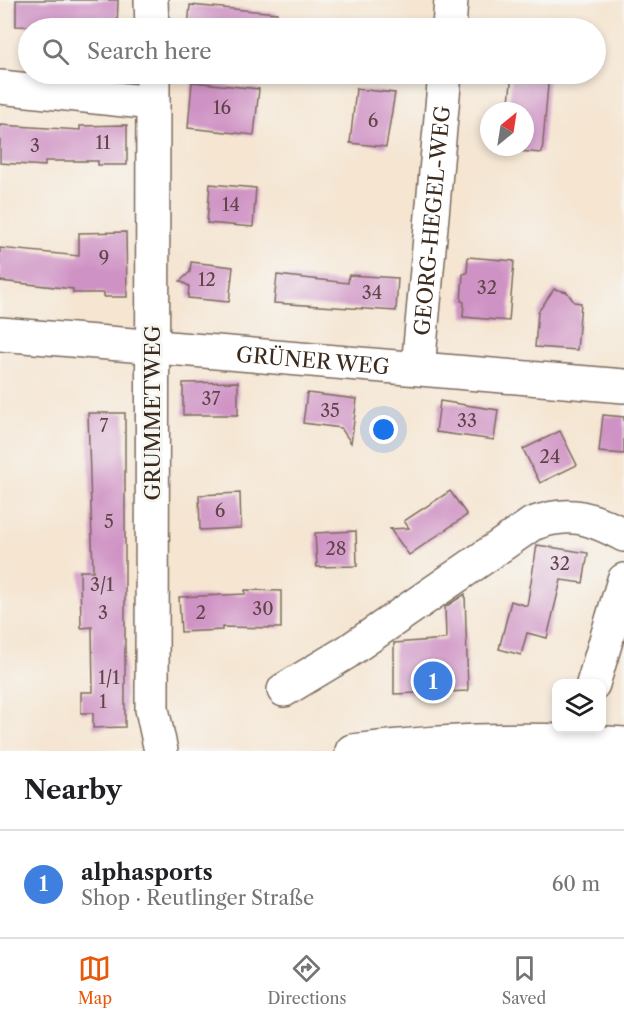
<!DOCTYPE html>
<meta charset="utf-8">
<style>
:root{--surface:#fff;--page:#f6f6f6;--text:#202124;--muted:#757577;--line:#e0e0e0;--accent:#ea580c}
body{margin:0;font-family:"Libre Caslon Text",serif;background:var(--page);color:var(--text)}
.controls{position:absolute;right:18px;bottom:18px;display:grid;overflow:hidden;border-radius:12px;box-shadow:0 3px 9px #0003}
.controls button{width:54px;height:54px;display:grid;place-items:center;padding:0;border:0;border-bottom:2px solid var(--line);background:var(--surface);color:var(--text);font:30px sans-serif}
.compass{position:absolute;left:480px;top:102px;width:54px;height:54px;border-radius:50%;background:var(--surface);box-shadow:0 3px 9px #0003;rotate:30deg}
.you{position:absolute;left:384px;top:430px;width:21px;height:21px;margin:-15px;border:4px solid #fff;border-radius:50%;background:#1a73e8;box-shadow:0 0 0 9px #1a73e833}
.badge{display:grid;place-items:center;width:39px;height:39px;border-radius:50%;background:var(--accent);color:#fff;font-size:20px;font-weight:700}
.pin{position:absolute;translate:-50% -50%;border:3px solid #fff;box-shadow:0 2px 6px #0006}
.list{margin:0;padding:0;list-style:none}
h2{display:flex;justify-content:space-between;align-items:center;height:78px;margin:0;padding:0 24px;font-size:26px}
h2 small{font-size:20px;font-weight:400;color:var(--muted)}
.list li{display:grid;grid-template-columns:39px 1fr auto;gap:18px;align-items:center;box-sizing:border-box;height:108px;padding:0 24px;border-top:2px solid var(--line)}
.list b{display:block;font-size:22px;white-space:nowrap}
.list p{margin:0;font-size:20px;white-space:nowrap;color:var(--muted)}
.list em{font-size:20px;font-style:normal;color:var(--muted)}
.icon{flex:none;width:33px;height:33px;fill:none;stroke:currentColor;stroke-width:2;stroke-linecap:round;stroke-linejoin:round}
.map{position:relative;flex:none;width:624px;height:751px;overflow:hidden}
.search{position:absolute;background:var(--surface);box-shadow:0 3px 9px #0003;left:18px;right:18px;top:18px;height:66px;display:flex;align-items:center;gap:15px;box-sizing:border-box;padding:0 21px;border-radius:33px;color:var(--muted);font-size:22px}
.sheet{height:186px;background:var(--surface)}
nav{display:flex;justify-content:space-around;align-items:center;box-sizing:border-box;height:84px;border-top:2px solid var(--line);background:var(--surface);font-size:16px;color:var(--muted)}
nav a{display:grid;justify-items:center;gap:3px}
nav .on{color:var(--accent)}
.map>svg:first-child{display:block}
.building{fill:#cf92c4}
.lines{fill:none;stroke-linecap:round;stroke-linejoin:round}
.minor-casing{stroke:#7c6b5d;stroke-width:36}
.major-casing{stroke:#7c6b5d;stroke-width:36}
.minor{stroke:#fff;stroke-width:33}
.major{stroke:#fff;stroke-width:33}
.labels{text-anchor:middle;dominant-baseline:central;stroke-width:6;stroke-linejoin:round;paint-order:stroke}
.number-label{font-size:18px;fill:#604448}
.street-label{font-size:21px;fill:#3b2a1e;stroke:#f6f6f2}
</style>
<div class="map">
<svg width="624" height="751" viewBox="0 0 624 751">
<rect width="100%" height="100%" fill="#f6f6f2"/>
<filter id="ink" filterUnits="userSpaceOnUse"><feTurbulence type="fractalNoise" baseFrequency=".0167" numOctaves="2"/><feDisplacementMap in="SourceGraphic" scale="12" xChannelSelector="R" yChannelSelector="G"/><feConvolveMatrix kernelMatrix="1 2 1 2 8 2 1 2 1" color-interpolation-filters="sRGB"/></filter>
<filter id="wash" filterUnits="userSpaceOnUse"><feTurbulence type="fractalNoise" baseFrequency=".008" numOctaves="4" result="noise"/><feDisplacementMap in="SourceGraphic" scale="24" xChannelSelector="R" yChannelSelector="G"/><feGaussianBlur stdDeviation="1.35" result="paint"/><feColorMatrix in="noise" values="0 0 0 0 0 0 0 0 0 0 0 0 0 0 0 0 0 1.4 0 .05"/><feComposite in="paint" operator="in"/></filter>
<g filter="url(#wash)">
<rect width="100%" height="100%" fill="#f5e5d1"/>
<g id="blocks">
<g class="building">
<path d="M16,0H118L117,28L16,26Z"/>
<path d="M190,5L277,13L276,28H188Z"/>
<path d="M512,74H549L542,153L505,150V147H525V111H508Z"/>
<path d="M192,82L259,89L254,135L188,128Z"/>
<path d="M356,89L395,93L386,147L350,143Z"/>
<path d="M0,125L80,130V126L127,125V165H98V161H45V166L0,163Z"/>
<path d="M210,184L256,188L253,227L207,223Z"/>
<path d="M126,232L127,297H104V293H73V289L0,281V248L79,256V233Z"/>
<path d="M468,257L514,261L509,321L463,317L464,302L461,301L463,274L467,273Z"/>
<path d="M191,262L233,267L229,302L188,298L189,286L180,281L190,272Z"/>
<path d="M277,275L348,283L349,275L398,278L396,311L274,303Z"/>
<path d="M554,289L567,292L574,302L581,303L577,350L535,347L538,312Z"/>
<path d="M238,382V415H183V383Z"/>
<path d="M307,393L357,399L351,443L341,428L303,423Z"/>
<path d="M440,401L498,410L494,440L436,432Z"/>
<path d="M88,413H125V727L93,728V713H81V692H93L92,627L81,628L80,571H93Z"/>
<path d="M603,415L624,417V454L599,452Z"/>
<path d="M560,431L577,465L540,483L523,449Z"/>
<path d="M450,491L467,515L409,555L390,529L409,528L404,521Z"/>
<path d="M240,493L241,528L200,530L199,495Z"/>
<path d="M356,531L357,566L317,567L315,533Z"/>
<path d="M537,545L588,553L583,583L561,580L547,638L527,633L521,655L499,649L511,601L527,606Z"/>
<path d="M245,590L281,591V628L222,627V630L181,632L179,597L245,594Z"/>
<path d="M465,594L468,691L394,694V643L446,639L445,607Z"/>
</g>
</g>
</g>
<g filter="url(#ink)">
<use href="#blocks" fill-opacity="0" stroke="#7c6b5d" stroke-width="1.5"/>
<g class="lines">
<g class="minor-casing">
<g id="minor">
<path d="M151,0L152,28"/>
<path d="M449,28L451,0"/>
<path d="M153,74L152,709L161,751"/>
<path d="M0,87L153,103"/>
<path id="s1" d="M0,334L624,386"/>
<path id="s2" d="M418,368L445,74"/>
<path d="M593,684L624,580"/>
<path d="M284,690L347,652L532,524C570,510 589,517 624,535"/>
</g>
</g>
<g class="major-casing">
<path id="major" d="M352,751C442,740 534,737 624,744"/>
</g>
<use href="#minor" class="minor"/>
<use href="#major" class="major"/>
</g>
</g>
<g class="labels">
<g class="number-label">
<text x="222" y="108">16</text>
<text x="373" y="121">6</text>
<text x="103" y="143">11</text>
<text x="35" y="146">3</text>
<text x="231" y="205">14</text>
<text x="104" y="258">9</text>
<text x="207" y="280">12</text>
<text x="487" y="288">32</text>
<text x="372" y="293">34</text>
<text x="211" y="399">37</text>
<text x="330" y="411">35</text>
<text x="467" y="421">33</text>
<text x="104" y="426">7</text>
<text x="550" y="457">24</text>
<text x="220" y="511">6</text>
<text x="109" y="522">5</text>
<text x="336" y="549">28</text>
<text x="560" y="564">32</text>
<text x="102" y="585">3/1</text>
<text x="263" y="609">30</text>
<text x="103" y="613">3</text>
<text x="201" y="613">2</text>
<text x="109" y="678">1/1</text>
<text x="103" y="702">1</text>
</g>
<g class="street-label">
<text stroke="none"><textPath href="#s2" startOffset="148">GEORG-HEGEL-WEG</textPath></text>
<text stroke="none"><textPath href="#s1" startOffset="314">GRÜNER WEG</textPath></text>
<text transform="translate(152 413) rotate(-90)">GRUMMETWEG</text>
</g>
</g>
</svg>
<div class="controls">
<button><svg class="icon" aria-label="layers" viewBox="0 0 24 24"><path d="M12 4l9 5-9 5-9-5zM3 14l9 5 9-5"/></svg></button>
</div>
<svg class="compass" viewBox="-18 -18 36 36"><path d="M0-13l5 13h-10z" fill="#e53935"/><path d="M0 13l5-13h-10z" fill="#757577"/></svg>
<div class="you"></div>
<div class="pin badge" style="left:433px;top:681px;background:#3f7fe0">1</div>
<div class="search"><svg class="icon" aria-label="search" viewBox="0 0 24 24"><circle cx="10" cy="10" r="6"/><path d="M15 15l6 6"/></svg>Search here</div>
</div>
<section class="sheet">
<h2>Nearby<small></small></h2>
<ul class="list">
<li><span class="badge" style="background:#3f7fe0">1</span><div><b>alphasports</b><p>Shop · Reutlinger Straße</p></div><em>60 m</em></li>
</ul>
</section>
<nav>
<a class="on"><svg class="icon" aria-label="map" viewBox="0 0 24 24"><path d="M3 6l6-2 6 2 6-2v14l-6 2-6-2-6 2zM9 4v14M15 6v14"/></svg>Map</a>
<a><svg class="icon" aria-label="directions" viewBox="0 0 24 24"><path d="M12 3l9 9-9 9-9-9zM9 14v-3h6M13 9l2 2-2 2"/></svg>Directions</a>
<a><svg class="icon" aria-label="saved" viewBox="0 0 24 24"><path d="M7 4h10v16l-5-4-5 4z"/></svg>Saved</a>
</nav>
